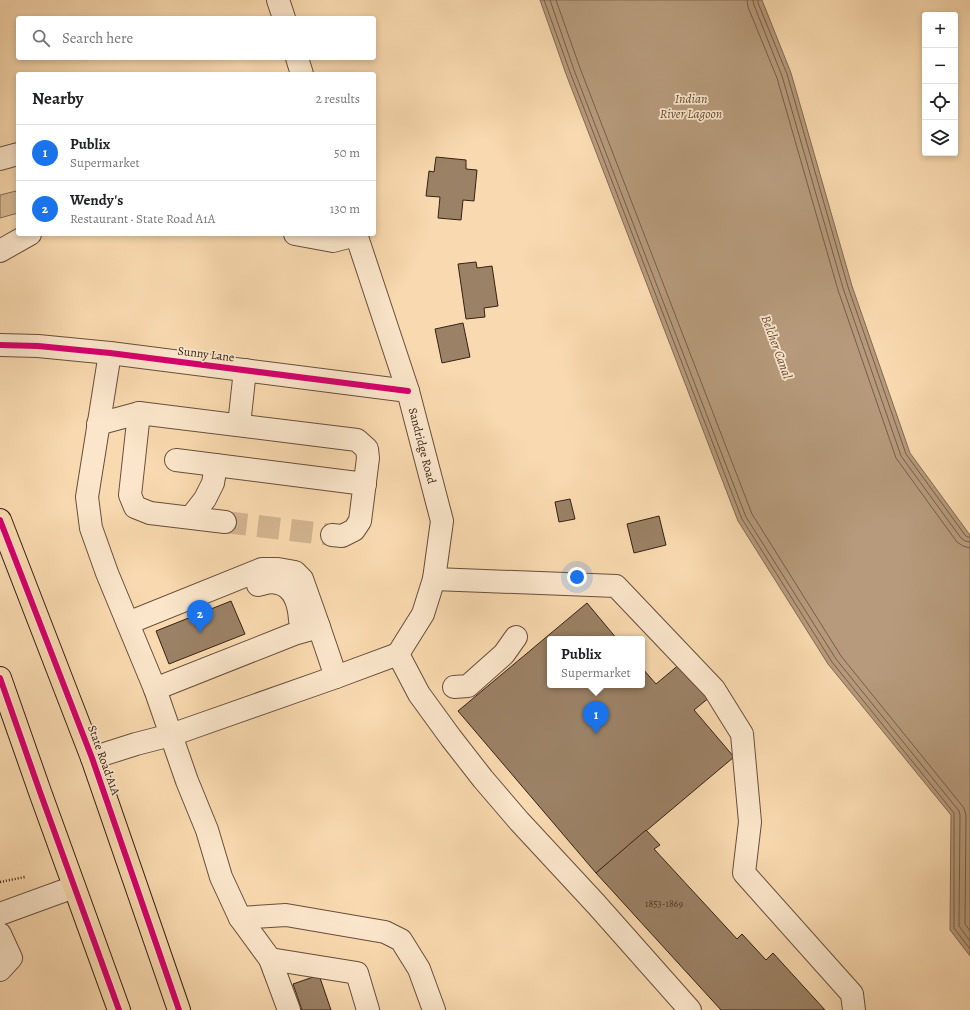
<!DOCTYPE html>
<meta charset="utf-8">
<style>
:root{--surface:#fff;--page:#f6f6f6;--text:#202124;--muted:#757577;--line:#e0e0e0;--accent:#1a73e8}
body{margin:0;font-family:Alegreya,serif;background:var(--page);color:var(--text)}
.controls{position:absolute;right:12px;top:12px;display:grid;overflow:hidden;border-radius:4px;box-shadow:0 2px 6px #0003}
.controls button{width:36px;height:36px;display:grid;place-items:center;padding:0;border:0;border-bottom:1px solid var(--line);background:var(--surface);color:var(--text);font:20px sans-serif}
.you{position:absolute;left:577px;top:577px;width:14px;height:14px;margin:-10px;border:3px solid #fff;border-radius:50%;background:#1a73e8;box-shadow:0 0 0 6px #1a73e833}
.badge{display:grid;place-items:center;width:26px;height:26px;border-radius:50%;background:var(--accent);color:#fff;font-size:13px;font-weight:700}
.pin{position:absolute;translate:-50% -33px;filter:drop-shadow(0 1px 2px #0008)}
.pin::after{content:'';position:absolute;top:21px;width:14px;height:12px;background:inherit;clip-path:polygon(0 0,100% 0,50% 100%)}
.popup{position:absolute;left:547px;top:636px;width:98px;height:52px;box-sizing:border-box;display:grid;place-content:center;border-radius:4px;background:var(--surface);filter:drop-shadow(0 1px 3px #0005);font-size:13px;white-space:nowrap;color:var(--muted)}
.popup b{font-size:15px;color:var(--text)}
.popup::after{content:'';position:absolute;left:50%;top:100%;margin-left:-8px;border:8px solid transparent;border-top-color:var(--surface)}
.list{margin:0;padding:0;list-style:none}
h2{display:flex;justify-content:space-between;align-items:center;height:52px;margin:0;padding:0 16px;font-size:17px}
h2 small{font-size:13px;font-weight:400;color:var(--muted)}
.list li{display:grid;grid-template-columns:26px 1fr auto;gap:12px;align-items:center;box-sizing:border-box;height:56px;padding:0 16px;border-top:1px solid var(--line)}
.list b{display:block;font-size:15px;white-space:nowrap}
.list p{margin:0;font-size:13px;white-space:nowrap;color:var(--muted)}
.list em{font-size:13px;font-style:normal;color:var(--muted)}
.icon{flex:none;width:22px;height:22px;fill:none;stroke:currentColor;stroke-width:2;stroke-linecap:round;stroke-linejoin:round}
.map{position:relative;flex:none;width:970px;height:1010px;overflow:hidden}
.search{position:absolute;background:var(--surface);box-shadow:0 2px 6px #0003;left:16px;top:16px;width:360px;height:44px;display:flex;align-items:center;gap:10px;box-sizing:border-box;padding:0 14px;border-radius:4px;color:var(--muted);font-size:15px}
.panel{position:absolute;background:var(--surface);box-shadow:0 2px 6px #0003;left:16px;top:72px;width:360px;height:164px;border-radius:4px}
.map>svg:first-child{display:block}
.green{fill:#d8ba95;stroke:#866e55}
.water{fill:#b69a7b;stroke:#826a52}
.lines{fill:none;stroke-linecap:round;stroke-linejoin:round}
.shore{stroke:#765e48;stroke-width:1}
.building{fill:#9b8165;stroke:#352115}
.minor-tunnel{stroke:#d2b490;stroke-width:22;stroke-dasharray:22 11;stroke-linecap:butt}
.minor-casing{stroke:#664f3c;stroke-width:24}
.major-casing{stroke:#352115;stroke-width:24}
.path{stroke:#352115;stroke-width:2.5;stroke-dasharray:1 2;stroke-linecap:butt}
.minor{stroke:#fbe6cb;stroke-width:22}
.major{stroke:#f9d9af;stroke-width:22}
.cycleway-casing{stroke:#fbe6cb;stroke-width:8}
.cycleway{stroke:#d6006c;stroke-width:6}
.labels{text-anchor:middle;dominant-baseline:central;stroke-width:3.5;stroke-linejoin:round;paint-order:stroke}
.number-label{font-size:10px;fill:#4e3929}
.street-label{font-size:12px;fill:#352115;stroke:#fbe6cb}
.water-label{font-size:13px;font-style:italic;fill:#624b39;stroke:#fbe6cb}
</style>
<div class="map">
<svg width="970" height="1010" viewBox="0 0 970 1010">
<rect width="100%" height="100%" fill="#f9d9af"/>
<filter id="stains"><feTurbulence type="fractalNoise" baseFrequency=".005" numOctaves="4"/><feColorMatrix values="0 0 0 0 .2 0 0 0 0 .09 0 0 0 0 .02 0 0 0 .5 -.17"/></filter>
<radialGradient id="worn" r=".72"><stop offset=".6" stop-color="#630" stop-opacity="0"/><stop offset="1" stop-color="#630" stop-opacity=".3"/></radialGradient>
<path class="green" d="M16,191L18,199V213L0,218V195Z"/>
<path class="water" d="M540,0H762L791,73L852,286L910,453L970,535V956L950,930L951,815L828,664L738,521L566,74Z"/>
<g class="lines">
<g class="shore">
<path d="M544,0L570,72L742,519L832,662L954,813V928L970,949"/>
<path d="M550,0L574,70L746,517L836,659L959,811L960,815L959,926L970,941"/>
<path d="M556,0L580,68L752,514L841,656L964,808L966,815L965,924L970,931"/>
<path d="M747,0L748,7L777,78L838,290L896,458L957,542L963,546L970,548"/>
<path d="M753,0L754,5L782,76L843,288L901,456L961,538L965,541L970,542"/>
<path d="M758,0V3L787,74L848,287L906,454L965,535L967,537H970"/>
</g>
</g>
<g class="building">
<path d="M436,157L466,160V169L477,170L474,201L463,200L461,220L438,218L440,197L426,196L429,171L434,172Z"/>
<path d="M476,262L477,268L492,266L498,306L484,308L485,317L466,319L458,264Z"/>
<path d="M463,323L470,357L442,363L435,329Z"/>
<path d="M570,499L575,519L559,522L555,502Z"/>
<path d="M659,516L666,545L634,553L627,524Z"/>
<path d="M231,601L245,634L169,664L156,631Z"/>
<path d="M587,603L617,639H550V685H642V668L656,684L681,663L710,697L694,710L734,757L596,873L458,711Z"/>
<path d="M646,830L660,845L654,849L737,939L742,934L766,960L773,953L825,1010H721L596,873Z"/>
<path d="M319,975L331,1010H302L293,984Z"/>
</g>
<g class="lines">
<path class="minor-tunnel" d="M225,522L332,535"/>
<g class="minor-casing">
<g id="minor">
<path d="M278,0L284,18"/>
<path d="M297,58L302,74"/>
<path d="M0,159L18,154"/>
<path d="M295,234L333,241L356,235"/>
<path id="s1" d="M356,234L408,391L442,521L434,579L423,614L398,654L419,694L451,738L483,779L519,821L596,904L690,1010"/>
<path d="M0,251L30,234"/>
<path d="M0,345L38,346L110,353L408,391"/>
<path d="M110,353L87,497L91,528L107,573L155,689L187,781L207,830L221,877L240,918L270,959L289,1010"/>
<path d="M98,424L139,413"/>
<path d="M239,425L245,370"/>
<path d="M176,460L365,484"/>
<path d="M191,517L205,499L213,483L216,465"/>
<path d="M225,522L150,513L135,507L130,495L139,413L357,440L367,449L368,458L360,521L354,530L342,536L332,535"/>
<path d="M434,579L616,586L714,689L742,734L750,822L744,873L852,994L854,1010"/>
<path d="M258,585C263,584 271,581 277,583C294,586 299,605 300,620"/>
<path d="M128,623L262,569H278L295,572L302,579L319,627L294,634L155,689"/>
<path d="M319,627L336,677"/>
<path d="M454,687L468,686L504,654L516,637"/>
<path d="M92,758L136,744L171,735L336,677L398,654"/>
<path d="M0,914L74,887"/>
<path d="M240,918L286,915L385,932L401,940L419,969L434,1010"/>
<path d="M0,934L11,958L0,970"/>
<path d="M270,959L357,973L368,1010"/>
</g>
</g>
<g class="major-casing">
<g id="major">
<path d="M0,520L92,758L179,1010"/>
<path d="M0,678L40,792L119,1010"/>
</g>
</g>
<path class="path" d="M0,882L25,877"/>
<use href="#minor" class="minor"/>
<use href="#major" class="major"/>
<g class="cycleway-casing">
<g id="cycleway">
<path d="M0,345L38,346L110,353L408,391"/>
<path d="M0,520L92,758L179,1010"/>
<path d="M0,678L40,792L119,1010"/>
</g>
</g>
<use href="#cycleway" class="cycleway"/>
</g>
<g class="labels">
<g class="number-label">
<text x="664" y="903">1853-1869</text>
</g>
<g class="street-label">
<text transform="translate(206 354) rotate(7)">Sunny Lane</text>
<text stroke="none"><textPath href="#s1" startOffset="222">Sandridge Road</textPath></text>
<text transform="translate(104 760) rotate(70)">State Road A1A</text>
</g>
<g class="water-label">
<text x="691" y="98">Indian<tspan x="691" dy="15">River Lagoon</tspan></text>
<text transform="translate(777 347) rotate(70)">Belcher Canal</text>
</g>
</g>
<rect width="100%" height="100%" filter="url(#stains)"/>
<rect width="100%" height="100%" fill="url(#worn)"/>
</svg>
<div class="controls">
<button>+</button>
<button>−</button>
<button><svg class="icon" aria-label="locate" viewBox="0 0 24 24"><circle cx="12" cy="12" r="6"/><path d="M12 2v4M12 18v4M2 12h4M18 12h4"/></svg></button>
<button><svg class="icon" aria-label="layers" viewBox="0 0 24 24"><path d="M12 4l9 5-9 5-9-5zM3 14l9 5 9-5"/></svg></button>
</div>
<div class="you"></div>
<div class="pin badge" style="left:596px;top:734px">1</div>
<div class="popup"><b>Publix</b>Supermarket</div>
<div class="pin badge" style="left:200px;top:633px">2</div>
<div class="search"><svg class="icon" aria-label="search" viewBox="0 0 24 24"><circle cx="10" cy="10" r="6"/><path d="M15 15l6 6"/></svg>Search here</div>
<section class="panel">
<h2>Nearby<small>2 results</small></h2>
<ul class="list">
<li><span class="badge">1</span><div><b>Publix</b><p>Supermarket</p></div><em>50 m</em></li>
<li><span class="badge">2</span><div><b>Wendy's</b><p>Restaurant · State Road A1A</p></div><em>130 m</em></li>
</ul>
</section>
</div>
